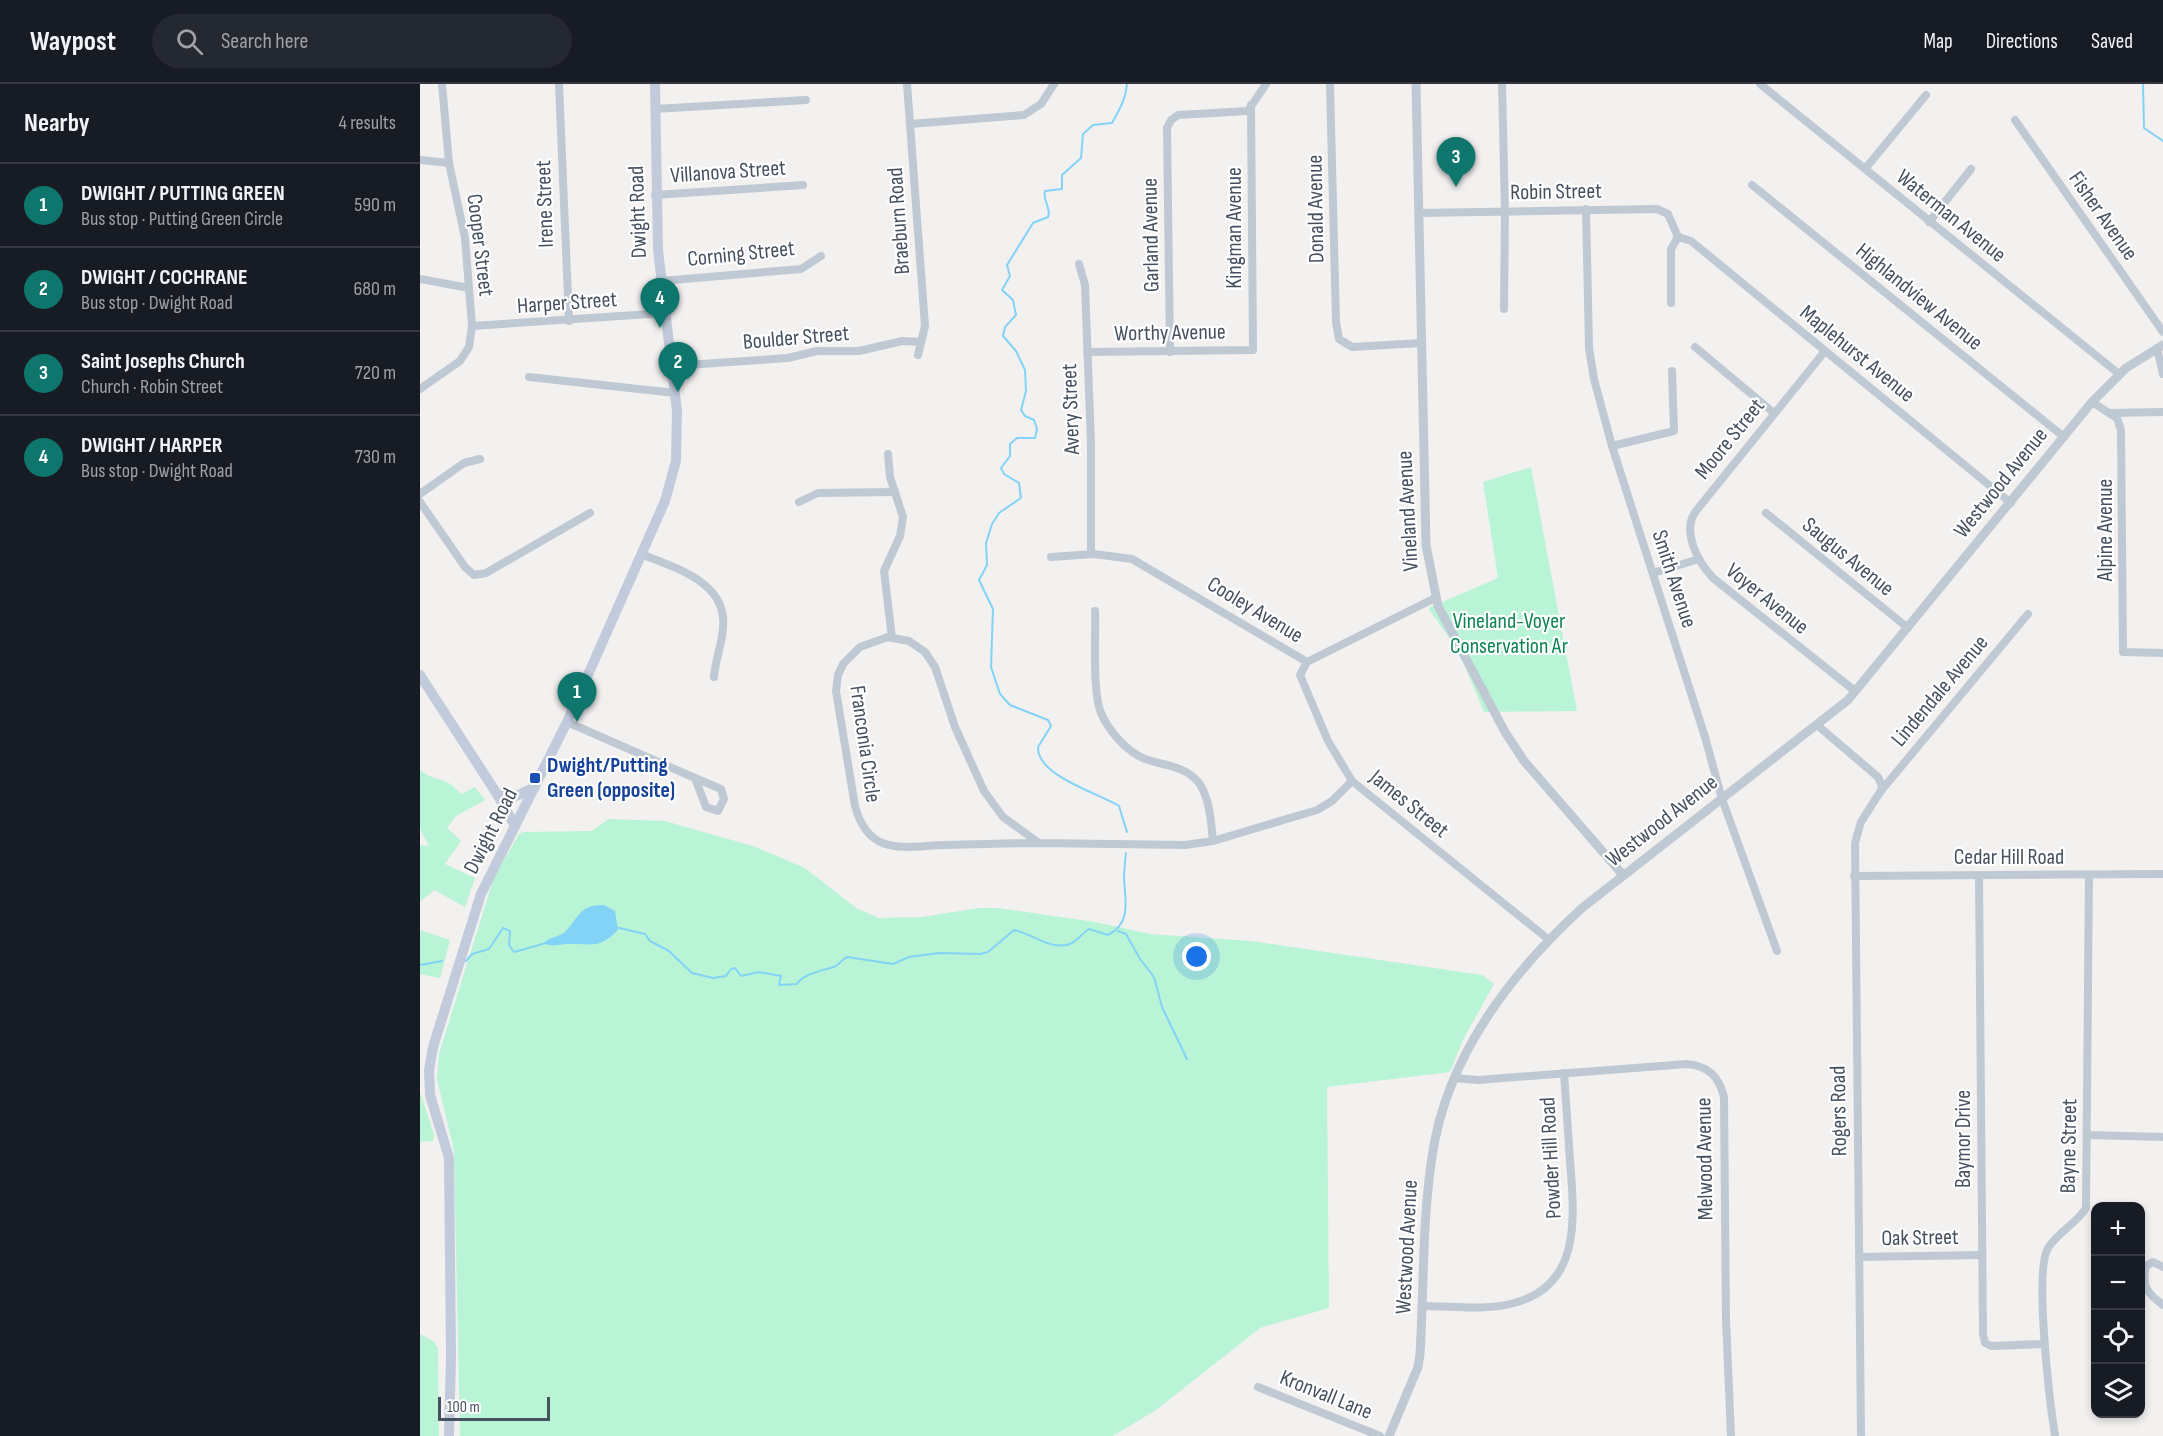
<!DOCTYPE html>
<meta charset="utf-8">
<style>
:root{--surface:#171b24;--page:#242831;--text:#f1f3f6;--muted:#9ea1a6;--line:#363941;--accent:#0f766e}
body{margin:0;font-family:"Sofia Sans Condensed",sans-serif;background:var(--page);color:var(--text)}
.controls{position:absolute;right:18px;bottom:18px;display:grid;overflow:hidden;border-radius:12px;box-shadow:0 3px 9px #0003}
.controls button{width:54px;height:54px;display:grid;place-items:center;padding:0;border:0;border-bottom:2px solid var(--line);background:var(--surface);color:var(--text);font:30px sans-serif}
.scale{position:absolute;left:18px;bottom:15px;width:112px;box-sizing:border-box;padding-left:6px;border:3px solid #465160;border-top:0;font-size:16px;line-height:21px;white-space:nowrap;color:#465160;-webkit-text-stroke:4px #fff;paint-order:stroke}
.you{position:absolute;left:777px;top:873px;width:21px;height:21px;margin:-15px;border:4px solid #fff;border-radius:50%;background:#1a73e8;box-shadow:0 0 0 9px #1a73e833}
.badge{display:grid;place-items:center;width:39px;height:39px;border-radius:50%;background:var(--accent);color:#fff;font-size:20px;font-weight:700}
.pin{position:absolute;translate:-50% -50px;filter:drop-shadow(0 2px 3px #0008)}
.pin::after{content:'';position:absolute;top:32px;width:21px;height:18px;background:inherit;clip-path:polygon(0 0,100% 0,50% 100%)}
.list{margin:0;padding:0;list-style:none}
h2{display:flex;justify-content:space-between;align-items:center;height:78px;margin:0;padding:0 24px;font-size:26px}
h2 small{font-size:20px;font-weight:400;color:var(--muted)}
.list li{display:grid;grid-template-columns:39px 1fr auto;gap:18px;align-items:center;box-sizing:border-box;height:84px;padding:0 24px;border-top:2px solid var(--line)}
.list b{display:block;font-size:22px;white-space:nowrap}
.list p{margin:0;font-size:20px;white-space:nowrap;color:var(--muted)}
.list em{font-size:20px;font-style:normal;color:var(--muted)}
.icon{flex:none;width:33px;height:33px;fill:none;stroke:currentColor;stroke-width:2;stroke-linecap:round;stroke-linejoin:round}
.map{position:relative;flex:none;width:1743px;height:1352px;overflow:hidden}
header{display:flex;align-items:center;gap:36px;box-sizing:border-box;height:84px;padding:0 30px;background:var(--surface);border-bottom:2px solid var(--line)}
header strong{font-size:28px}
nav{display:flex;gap:33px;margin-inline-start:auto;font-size:21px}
.search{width:420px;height:54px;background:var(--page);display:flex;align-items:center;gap:15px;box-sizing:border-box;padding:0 21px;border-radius:33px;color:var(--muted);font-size:22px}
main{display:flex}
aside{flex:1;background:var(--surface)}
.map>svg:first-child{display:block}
.green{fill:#baf4d6}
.water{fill:#83d3f6}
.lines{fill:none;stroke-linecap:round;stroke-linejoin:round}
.stream{stroke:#83d3f6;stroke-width:2}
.minor{stroke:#bfc9d3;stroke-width:8}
.tertiary{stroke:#bfc9d3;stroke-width:9}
.secondary{stroke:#c1cbdb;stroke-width:10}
.transit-dot{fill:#1a4fb4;stroke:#fff;stroke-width:2}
.labels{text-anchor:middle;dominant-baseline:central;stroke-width:4.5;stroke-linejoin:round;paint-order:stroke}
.street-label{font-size:22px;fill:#465160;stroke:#fff}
.park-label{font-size:22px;fill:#0d8454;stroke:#fff}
.transit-label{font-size:22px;font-weight:bold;fill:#164399;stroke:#fff;text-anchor:start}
</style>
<header>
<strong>Waypost</strong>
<div class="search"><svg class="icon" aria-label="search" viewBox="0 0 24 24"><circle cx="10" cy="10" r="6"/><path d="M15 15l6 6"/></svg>Search here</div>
<nav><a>Map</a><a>Directions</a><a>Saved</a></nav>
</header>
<main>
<aside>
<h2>Nearby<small>4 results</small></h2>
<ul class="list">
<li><span class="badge">1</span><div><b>DWIGHT / PUTTING GREEN</b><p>Bus stop · Putting Green Circle</p></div><em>590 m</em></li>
<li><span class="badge">2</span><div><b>DWIGHT / COCHRANE</b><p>Bus stop · Dwight Road</p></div><em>680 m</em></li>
<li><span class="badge">3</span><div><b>Saint Josephs Church</b><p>Church · Robin Street</p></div><em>720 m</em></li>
<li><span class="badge">4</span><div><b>DWIGHT / HARPER</b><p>Bus stop · Dwight Road</p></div><em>730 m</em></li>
</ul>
</aside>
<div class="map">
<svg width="1743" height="1352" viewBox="0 0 1743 1352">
<rect width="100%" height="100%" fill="#f3f0f0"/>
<g class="green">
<path d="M1111,383L1157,627L1064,628L1038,566L1008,524L1078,494L1063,398Z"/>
<path d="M0,686C18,700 24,690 41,710L55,703L65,716L36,732L27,744L41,757L25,780L55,794L45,823L14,806L0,818V761L9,762L0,745Z"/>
<path d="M189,735L245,737L333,762L385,784L436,824L459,834L502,833L559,824H578L675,838L730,850L831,857L1062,891L1074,900L1043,956L1030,988L907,1003L909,1224L840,1244L736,1326L693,1352H40L34,1067L17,995L19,970L74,793L99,750L103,748L171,747Z"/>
<path d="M0,846L30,856L20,894L0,890Z"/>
<path d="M0,1007L14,1051L13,1057L0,1058Z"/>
<path d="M0,1250L13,1257L18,1264L19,1352H0Z"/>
</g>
<path class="water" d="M184,821L195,827L198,846C178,866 173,859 148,860C139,860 132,864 124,859C130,852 139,854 146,847C160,832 159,821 184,821Z"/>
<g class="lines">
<g class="stream">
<path d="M1723,0L1724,44L1743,57"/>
<path d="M707,748L699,722C678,709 617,692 618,663L631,642L628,636L590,621L580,610L571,583L573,525L559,496L567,481L566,459L572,440L579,429L601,414L599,399L584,390L581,384L590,372V360L597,354H615L617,345L614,336L605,332L601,326L606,307L605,286L596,267L583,252L585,243L596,231L593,216L582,206L590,192L587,181L613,139L628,133C632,124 622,117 625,107L642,105V91L661,74L663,50L673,41L692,39C699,26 706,15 707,0"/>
<path d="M195,843L225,850L230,857L249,867L272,889L293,894L306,892L311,885L315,884L321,892L339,888L361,892L359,901L377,900C385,888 404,887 416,882C420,879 423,875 427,873L473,880L489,873L519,869L560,870L568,868L594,846C612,849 630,867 650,860C658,857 662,849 669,845L688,851C712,839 705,816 704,794C704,786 705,778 706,769"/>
<path d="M698,847L706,850L720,875L734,893L742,923L767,975"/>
<path d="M46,877L52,870L69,865L83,844L90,847L89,861L94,868L126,859"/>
<path d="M0,881L22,877"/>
</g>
<g class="minor">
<path d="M139,0L149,237"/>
<path d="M487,0L505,242L498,271"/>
<path d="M910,0L916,238L919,255L932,263L1001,259"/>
<path d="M1082,0L1085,127L1084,225"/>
<path d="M1340,0L1699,290"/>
<path d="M235,25L386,16"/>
<path d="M1595,36L1743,248"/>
<path d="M490,40L604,31L621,20L634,0"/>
<path d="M0,76L29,79"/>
<path d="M1445,85L1506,11"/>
<path d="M1332,101L1644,353"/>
<path d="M235,111L383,101"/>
<path d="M1166,125L1169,264L1174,295L1192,362L1285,653L1302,715L1357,867"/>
<path d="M999,129L1237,125L1248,130L1258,153"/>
<path d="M1509,138L1551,85"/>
<path d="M1258,153L1271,157L1591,419"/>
<path d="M659,180L665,201L671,360V469"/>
<path d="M0,195L49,204"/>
<path d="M241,197L381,185L401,172"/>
<path d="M1251,219V165L1258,153"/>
<path d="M52,242L245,229"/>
<path d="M1275,263L1354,329"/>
<path d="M1737,264L1743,290"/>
<path d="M1405,267L1276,427C1261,447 1278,478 1293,494L1435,607"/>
<path d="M667,268L833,266L831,21"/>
<path d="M750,268L747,44L751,36L758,31L828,27L846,0"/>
<path d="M252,282L368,274L397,267H439L482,257L501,258"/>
<path d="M109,293L255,309"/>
<path d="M0,305L40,277L49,263L52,242L45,154L29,79L22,0"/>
<path d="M1672,318L1689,329L1743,328"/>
<path d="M1689,329L1697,334L1701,346L1703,568L1743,569"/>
<path d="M1192,362L1254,347L1252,287"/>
<path d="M468,370L470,393L483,433L480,452L464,487L472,554"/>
<path d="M0,410L44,379L60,375"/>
<path d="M0,418L45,483L54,491L66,489L170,429"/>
<path d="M379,418L398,409L475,408"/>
<path d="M1346,429L1488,544"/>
<path d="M221,470C255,484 308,498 303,544C302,561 295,576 294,593"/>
<path d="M631,473L674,470L712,475L887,578L1015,514"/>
<path d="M1233,489L1279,475"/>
<path d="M675,527C676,553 672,607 681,629C688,646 707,668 725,675C744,682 765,681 779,699C790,715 791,738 793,757"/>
<path d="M887,578L880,591L908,657L932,697L1128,855"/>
<path d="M147,638L275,694L286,723L298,727L304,715L301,705L275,694"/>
<path d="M1397,641L1458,693L1462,702L1461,707"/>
<path d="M619,759C588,759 556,760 525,761C485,762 449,774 435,722L416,607L418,591L423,580L440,563L468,553L489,557L505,568L515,583L535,643L564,707L583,733L619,759L765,761L793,757L897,726L912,717L932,697"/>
<path d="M1559,791L1563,1250L1565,1259L1571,1262L1624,1260"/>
<path d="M1434,792L1743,790"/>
<path d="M1034,994L1058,996L1267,980C1288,982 1299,992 1304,1013L1306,1236L1311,1352"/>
<path d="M1667,1051L1743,1053"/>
<path d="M1439,1173L1561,1171"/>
<path d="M1743,1183L1733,1178L1726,1182C1721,1202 1727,1209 1743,1221"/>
<path d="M1003,1222C1033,1222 1066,1227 1094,1219C1163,1201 1154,1131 1150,1076C1148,1047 1146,1018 1144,989"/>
<path d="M838,1303L960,1352"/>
<path d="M1441,1352L1435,759L1441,738L1460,708L1608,530"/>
<path d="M1635,1352C1630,1320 1614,1188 1628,1164C1638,1148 1656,1140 1666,1124L1669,791"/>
</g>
<g class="tertiary">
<path d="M996,0L1006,461L1018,522L1085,648L1104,677L1203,791"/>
<path d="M969,1352L998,1283L1000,1270C1004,1205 1002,1138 1012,1073C1026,973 1089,891 1162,824L1428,616L1672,318L1706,284L1743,261"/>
</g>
<g class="secondary">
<path d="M0,591L77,710L94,713L115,703"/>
<path d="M77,710L95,742"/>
<path d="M29,1352L31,1272L29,1074L10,1011L9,986L13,963L61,810L147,638L245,417L256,377L257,327L238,166L235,0"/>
</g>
</g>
<rect class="transit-dot" x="109" y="688" width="12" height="12" rx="3"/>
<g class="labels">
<g class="street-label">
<text transform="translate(308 88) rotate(-4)">Villanova Street</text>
<text transform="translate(1136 108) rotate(-1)">Robin Street</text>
<text transform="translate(125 120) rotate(-92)">Irene Street</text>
<text transform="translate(896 125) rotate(-91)">Donald Avenue</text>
<text transform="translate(218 128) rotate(-92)">Dwight Road</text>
<text transform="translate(1531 132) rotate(39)">Waterman Avenue</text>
<text transform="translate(1683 132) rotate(55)">Fisher Avenue</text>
<text transform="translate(479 137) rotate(-94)">Braeburn Road</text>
<text transform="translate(814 144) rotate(-90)">Kingman Avenue</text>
<text transform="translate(731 151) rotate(-91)">Garland Avenue</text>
<text transform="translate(60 161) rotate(83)">Cooper Street</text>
<text transform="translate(321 170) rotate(-6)">Corning Street</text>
<text transform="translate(1499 213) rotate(39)">Highlandview Avenue</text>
<text transform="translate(147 219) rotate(-4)">Harper Street</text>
<text transform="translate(750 249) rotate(-1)">Worthy Avenue</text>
<text transform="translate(376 254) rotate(-5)">Boulder Street</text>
<text transform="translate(1437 270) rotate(39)">Maplehurst Avenue</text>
<text transform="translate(651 325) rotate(-92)">Avery Street</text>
<text transform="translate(1310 355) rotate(-51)">Moore Street</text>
<text transform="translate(1581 399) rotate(-51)">Westwood Avenue</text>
<text transform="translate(988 427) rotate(-93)">Vineland Avenue</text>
<text transform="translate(1685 446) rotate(-90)">Alpine Avenue</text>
<text transform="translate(1428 473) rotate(39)">Saugus Avenue</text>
<text transform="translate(1254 495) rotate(72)">Smith Avenue</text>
<text transform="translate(1347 515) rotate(39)">Voyer Avenue</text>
<text transform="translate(835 526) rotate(31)">Cooley Avenue</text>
<text transform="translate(1520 607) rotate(-50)">Lindendale Avenue</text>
<text transform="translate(445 660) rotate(82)">Franconia Circle</text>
<text transform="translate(989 720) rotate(39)">James Street</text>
<text transform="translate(1242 737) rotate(-38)">Westwood Avenue</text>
<text transform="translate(71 747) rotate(-63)">Dwight Road</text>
<text x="1589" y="773">Cedar Hill Road</text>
<text transform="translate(1419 1027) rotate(-91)">Rogers Road</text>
<text transform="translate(1543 1055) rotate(-90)">Baymor Drive</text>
<text transform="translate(1649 1062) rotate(-89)">Bayne Street</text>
<text transform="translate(1131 1074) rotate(-93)">Powder Hill Road</text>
<text transform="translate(1285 1075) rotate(-91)">Melwood Avenue</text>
<text transform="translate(1500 1154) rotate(-1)">Oak Street</text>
<text transform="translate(987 1163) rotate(-87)">Westwood Avenue</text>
<text transform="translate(906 1311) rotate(22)">Kronvall Lane</text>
</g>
<g class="park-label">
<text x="1089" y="537">Vineland-Voyer<tspan x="1089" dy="25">Conservation Ar</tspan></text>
</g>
<g class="transit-label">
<text x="127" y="681">Dwight/Putting<tspan x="127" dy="25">Green (opposite)</tspan></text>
</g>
</g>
</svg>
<div class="controls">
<button>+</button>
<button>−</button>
<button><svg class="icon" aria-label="locate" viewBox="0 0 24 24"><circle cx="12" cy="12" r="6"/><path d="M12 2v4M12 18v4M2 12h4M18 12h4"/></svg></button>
<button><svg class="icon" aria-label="layers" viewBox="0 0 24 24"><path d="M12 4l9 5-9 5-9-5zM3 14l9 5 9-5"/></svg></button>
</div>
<div class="scale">100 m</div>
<div class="you"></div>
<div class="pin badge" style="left:157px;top:638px">1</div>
<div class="pin badge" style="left:258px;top:308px">2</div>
<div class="pin badge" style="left:1036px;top:103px">3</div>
<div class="pin badge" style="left:240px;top:244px">4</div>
</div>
</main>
